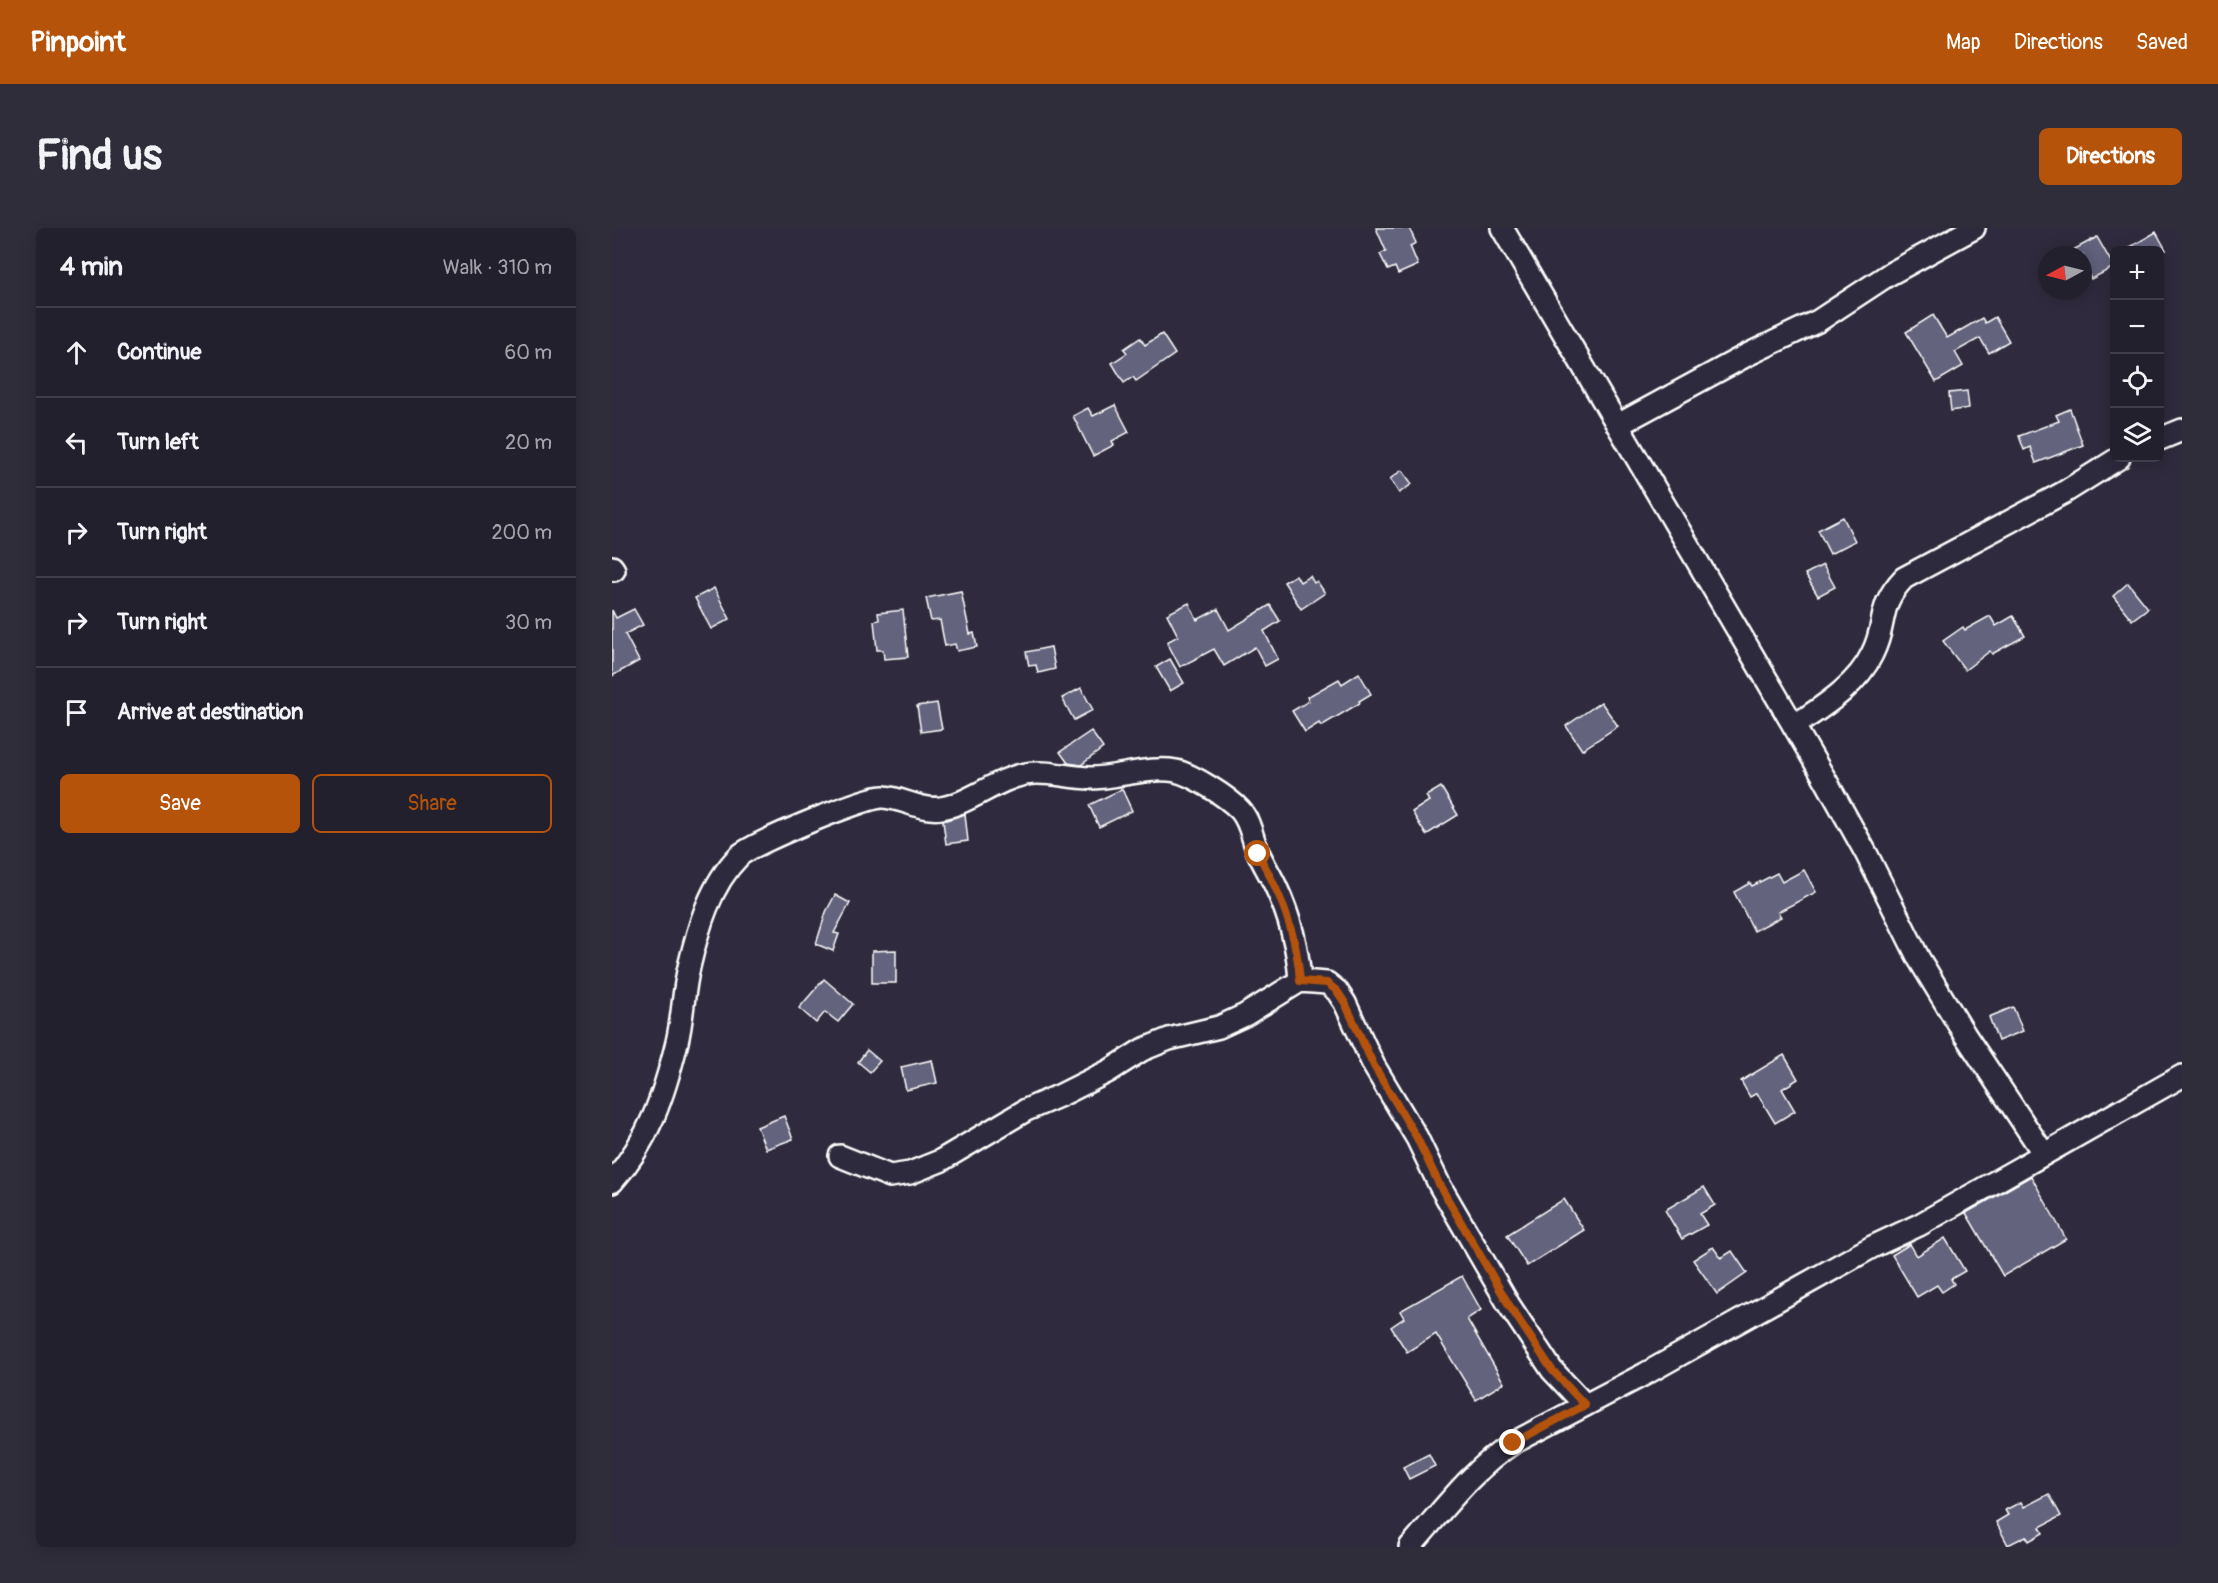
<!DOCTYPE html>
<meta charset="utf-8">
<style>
:root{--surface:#23202e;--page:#2f2d3a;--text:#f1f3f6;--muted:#a3a3aa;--line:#403e4a;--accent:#b45309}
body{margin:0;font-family:Pangolin,sans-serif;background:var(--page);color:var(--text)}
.controls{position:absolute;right:18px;top:18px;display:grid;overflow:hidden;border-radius:9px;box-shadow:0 3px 15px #0003}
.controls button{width:54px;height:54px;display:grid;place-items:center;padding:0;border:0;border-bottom:2px solid var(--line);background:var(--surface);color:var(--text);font:30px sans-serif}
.compass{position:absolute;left:1426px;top:18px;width:54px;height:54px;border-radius:50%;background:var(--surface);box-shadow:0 3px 15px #0003;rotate:263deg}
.stop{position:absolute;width:18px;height:18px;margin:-14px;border:4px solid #b45309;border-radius:50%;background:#fff}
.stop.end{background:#b45309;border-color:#fff;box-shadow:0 2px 6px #0008}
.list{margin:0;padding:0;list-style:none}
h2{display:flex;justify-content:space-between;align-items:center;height:78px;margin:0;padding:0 24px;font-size:26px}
h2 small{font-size:20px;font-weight:400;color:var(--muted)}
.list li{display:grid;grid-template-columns:39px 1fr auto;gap:18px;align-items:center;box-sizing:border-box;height:90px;padding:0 24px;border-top:2px solid var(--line)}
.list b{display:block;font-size:22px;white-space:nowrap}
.list em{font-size:20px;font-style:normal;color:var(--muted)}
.actions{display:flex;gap:12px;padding:18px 24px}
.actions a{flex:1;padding:14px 0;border:2px solid var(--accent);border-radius:9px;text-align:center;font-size:21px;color:var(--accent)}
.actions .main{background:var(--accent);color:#fff}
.icon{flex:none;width:33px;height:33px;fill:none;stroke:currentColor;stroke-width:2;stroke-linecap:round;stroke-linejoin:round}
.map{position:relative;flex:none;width:1570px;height:1319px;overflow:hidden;border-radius:9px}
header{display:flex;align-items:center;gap:36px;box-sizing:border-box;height:84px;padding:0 30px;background:var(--accent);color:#fff}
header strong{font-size:28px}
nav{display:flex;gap:33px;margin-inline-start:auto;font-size:21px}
.intro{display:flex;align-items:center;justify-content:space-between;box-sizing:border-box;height:144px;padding:0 36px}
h1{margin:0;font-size:42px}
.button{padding:15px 27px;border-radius:9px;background:var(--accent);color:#fff;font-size:21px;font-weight:700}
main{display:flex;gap:36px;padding:0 36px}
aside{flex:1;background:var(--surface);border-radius:9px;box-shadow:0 3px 15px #0003}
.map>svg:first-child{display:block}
.building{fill:#63647e;stroke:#fff;stroke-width:1.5}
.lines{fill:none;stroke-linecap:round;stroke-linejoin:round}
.minor-casing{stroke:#fff;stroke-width:26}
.minor{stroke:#2f2a3d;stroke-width:21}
.route{stroke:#b45309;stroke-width:8}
</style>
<header>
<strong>Pinpoint</strong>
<nav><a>Map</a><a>Directions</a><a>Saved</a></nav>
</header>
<div class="intro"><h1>Find us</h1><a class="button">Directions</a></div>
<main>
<aside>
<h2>4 min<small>Walk · 310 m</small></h2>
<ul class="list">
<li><svg class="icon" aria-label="ahead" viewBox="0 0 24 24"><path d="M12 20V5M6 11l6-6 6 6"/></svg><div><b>Continue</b></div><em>60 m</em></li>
<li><svg class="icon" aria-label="left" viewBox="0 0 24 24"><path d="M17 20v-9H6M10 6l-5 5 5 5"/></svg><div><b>Turn left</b></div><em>20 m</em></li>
<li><svg class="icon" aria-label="right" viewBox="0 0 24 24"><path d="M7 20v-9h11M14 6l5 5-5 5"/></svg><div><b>Turn right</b></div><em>200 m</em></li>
<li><svg class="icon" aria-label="right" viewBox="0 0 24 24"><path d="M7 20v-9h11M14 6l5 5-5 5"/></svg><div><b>Turn right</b></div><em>30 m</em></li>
<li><svg class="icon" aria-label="arrive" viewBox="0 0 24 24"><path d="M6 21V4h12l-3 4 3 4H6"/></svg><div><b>Arrive at destination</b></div></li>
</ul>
<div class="actions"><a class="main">Save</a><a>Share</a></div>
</aside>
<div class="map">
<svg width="1570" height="1319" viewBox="0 0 1570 1319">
<rect width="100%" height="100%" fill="#2f2a3d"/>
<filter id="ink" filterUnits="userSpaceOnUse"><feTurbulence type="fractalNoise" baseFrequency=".0167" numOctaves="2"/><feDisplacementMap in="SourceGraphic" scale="12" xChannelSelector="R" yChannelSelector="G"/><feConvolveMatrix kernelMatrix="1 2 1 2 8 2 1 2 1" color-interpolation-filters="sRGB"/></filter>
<g filter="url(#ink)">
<g class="building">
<path d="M764,0H797L804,15L798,18L806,37L786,46L783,39L776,42L768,26L774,23Z"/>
<path d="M1544,4L1554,22H1513Z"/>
<path d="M1485,9L1502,39L1479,51L1471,36V27H1452Z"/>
<path d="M1321,87L1335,110L1370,90L1373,95L1383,89L1397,113L1377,125L1368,110L1343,124L1351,138L1324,154L1294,104Z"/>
<path d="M550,106L563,126L524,153L521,149L512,155L500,135L515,125L512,121L528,110L533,117Z"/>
<path d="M1355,163L1357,180L1339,183L1337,165Z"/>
<path d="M503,177L517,204L500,213L502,217L481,228L461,188L476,180L481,188Z"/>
<path d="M1458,181L1471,217L1424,235L1418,219L1412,222L1407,208L1447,193L1444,187Z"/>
<path d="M790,242L800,256L787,265L778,251Z"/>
<path d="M1231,289L1243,313L1218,326L1206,302Z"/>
<path d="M1211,337L1223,359L1206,368L1193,346Z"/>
<path d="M684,347L688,354L698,348L702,355L705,353L713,365L689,381L672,354Z"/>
<path d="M1516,355L1536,380L1520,392L1501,368Z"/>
<path d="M102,360L118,391L99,401L83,370Z"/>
<path d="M349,363L358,406L362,405L365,419L345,423L343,416L333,418L328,392L319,393L314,370Z"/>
<path d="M577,375L585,392L606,381L617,402L658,377L668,393L652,403L666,431L653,438L643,419L612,438L602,421L568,439L555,414L566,408L555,386Z"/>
<path d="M22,381L31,397L13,406L27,433L0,448V382L4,390Z"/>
<path d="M291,382L296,429L272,431L271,422H265L262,393L267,392L266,385Z"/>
<path d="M1378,388L1384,398L1401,388L1413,408L1380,426L1378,423L1353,442L1331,413L1351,399L1353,402Z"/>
<path d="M439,419L443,441L426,445L424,437L417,438L414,424Z"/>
<path d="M558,431L572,455L558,463L544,439Z"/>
<path d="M747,445L759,466L747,473L748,475L709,498L707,495L693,504L680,483L697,473L695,469L727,451L730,456Z"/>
<path d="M469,460L481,482L462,492L450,470Z"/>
<path d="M989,474L1006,498L970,522L954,498Z"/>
<path d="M325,475L330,501L309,504L305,478Z"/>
<path d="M479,503L491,520L469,537L456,535L448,524Z"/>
<path d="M829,559L846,587L814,607L800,584L817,573L814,568Z"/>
<path d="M510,561L520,583L487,599L477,577Z"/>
<path d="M353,586L356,613L334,616L331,593Z"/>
<path d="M1192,642L1204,664L1166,684L1169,689L1142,703L1122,664L1138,655L1140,658L1165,645L1170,654Z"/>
<path d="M223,667L238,675L222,705L227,706L221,723L204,716L214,684Z"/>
<path d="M284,722V755H260V723Z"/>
<path d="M212,751L241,776L226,794L213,784L204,795L187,780Z"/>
<path d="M1401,779L1411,803L1386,813L1377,789Z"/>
<path d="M255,822L268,833L258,844L246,834Z"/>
<path d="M1172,827L1186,851L1170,861L1183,883L1163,895L1145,865L1138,869L1129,853Z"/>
<path d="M320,832L325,855L294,862L289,839Z"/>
<path d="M172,888L181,911L154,921L145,899Z"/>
<path d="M1419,948L1454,1011L1391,1048L1354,985Z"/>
<path d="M1092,959L1103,977L1088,986L1095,997L1070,1011L1053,982Z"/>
<path d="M952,971L972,1002L915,1038L895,1007Z"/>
<path d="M1333,1010L1353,1043L1339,1051L1342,1056L1330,1064L1325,1057L1305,1069L1280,1027L1298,1016L1305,1028Z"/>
<path d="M1101,1019L1109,1030L1120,1023L1135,1045L1105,1066L1081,1032Z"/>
<path d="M850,1048L869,1082L855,1091L892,1155L864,1172L824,1106L795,1124L779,1099L792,1090L788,1083Z"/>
<path d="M817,1226L823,1238L797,1251L791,1239Z"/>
<path d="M1437,1266L1449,1288L1428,1299L1431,1305L1417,1313L1414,1308L1396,1317L1384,1294L1396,1287L1393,1282L1409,1274L1412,1279Z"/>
</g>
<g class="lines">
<g class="minor-casing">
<g id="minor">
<path d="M890,0L1213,551L1254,625L1307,731L1353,807L1432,926"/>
<path d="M1006,197L1135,127L1206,93L1276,47L1362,0"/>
<path d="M1548,211L1570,202"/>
<path d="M0,339L2,342"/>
<path d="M1182,498C1210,479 1245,458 1260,426C1276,395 1264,379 1292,350L1451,265L1507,230"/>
<path d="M228,928L278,948L298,945L328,933L414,882L449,867L497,843L530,822L557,811L607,799L633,787L688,753L715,755L725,763L733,775L762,838L805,910L828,958L897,1077L940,1142L973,1177"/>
<path d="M0,954C37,913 52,867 65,814C71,789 71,764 77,739C86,700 98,657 127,628C139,616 255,568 271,569C291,570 309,583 329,580C359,575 384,551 414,546C434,542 457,550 478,550C505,550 538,538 564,543C581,547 616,569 628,582C639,594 640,612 647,626C652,637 659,648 664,659C678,689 686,721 688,753"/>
<path d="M798,1319C831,1282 860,1242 901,1215L1033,1146L1260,1019L1307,997L1570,848"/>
</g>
</g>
<use href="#minor" class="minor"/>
</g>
</g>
<g class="lines" filter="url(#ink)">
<path class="route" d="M646,626C669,665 685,707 688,753L715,755L725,763L733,775L762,838L805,910L828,958L897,1077L940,1142L973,1177L901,1215"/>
</g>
</svg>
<div class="controls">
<button>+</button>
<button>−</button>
<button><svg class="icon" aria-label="locate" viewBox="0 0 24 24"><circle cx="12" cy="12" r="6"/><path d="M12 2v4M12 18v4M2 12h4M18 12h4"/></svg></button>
<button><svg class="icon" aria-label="layers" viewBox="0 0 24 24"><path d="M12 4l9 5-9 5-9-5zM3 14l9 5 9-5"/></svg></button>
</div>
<svg class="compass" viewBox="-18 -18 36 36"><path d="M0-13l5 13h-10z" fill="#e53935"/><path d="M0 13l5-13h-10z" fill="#a3a3aa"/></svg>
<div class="stop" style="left:646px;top:626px"></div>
<div class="stop end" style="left:901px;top:1215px"></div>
</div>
</main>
